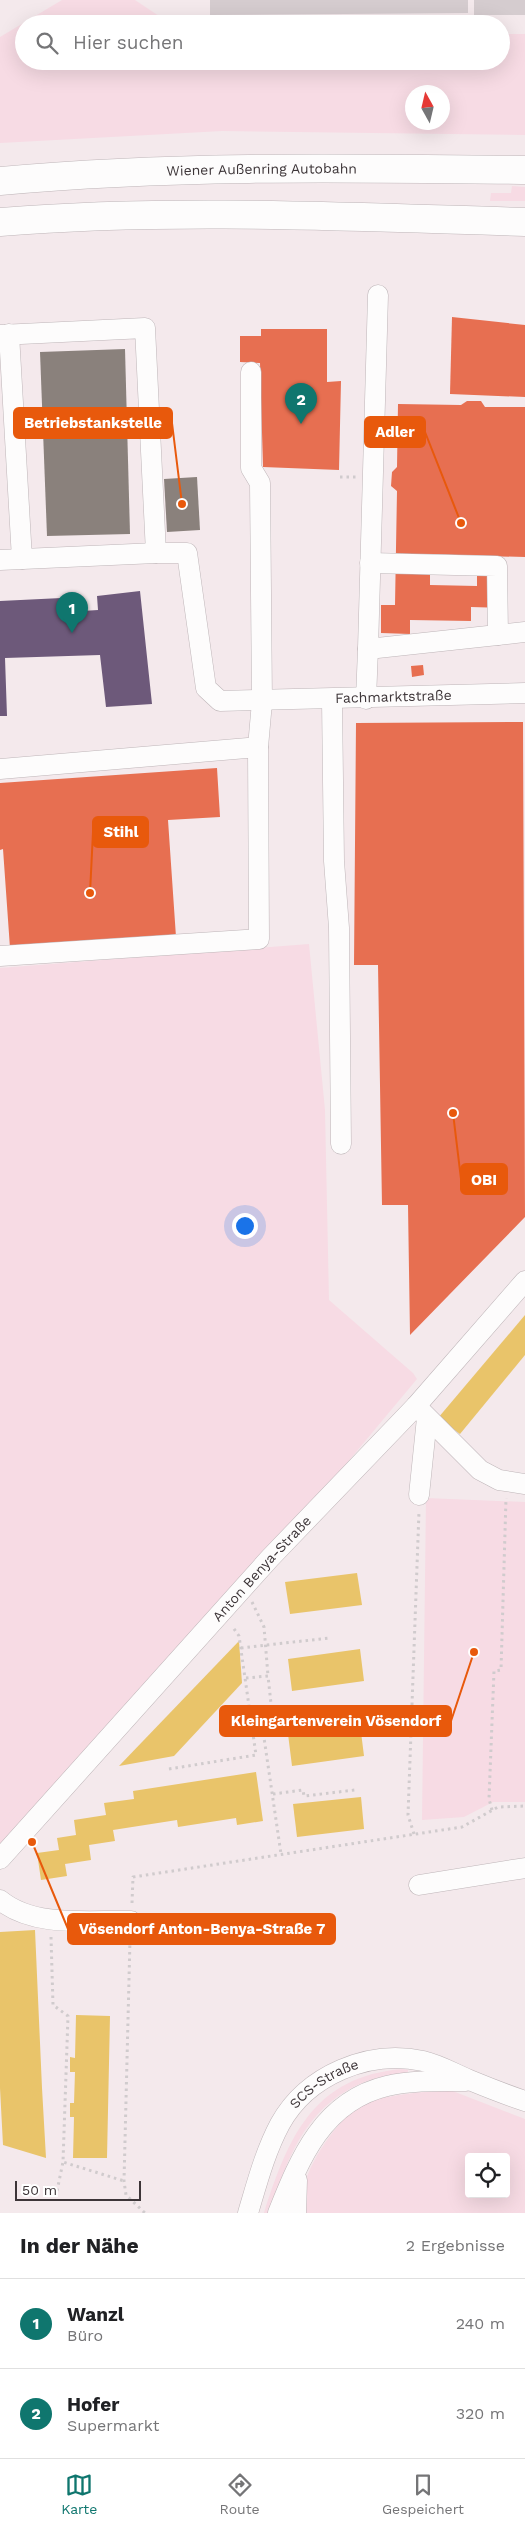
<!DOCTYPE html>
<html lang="de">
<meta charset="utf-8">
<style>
:root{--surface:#fff;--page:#f6f6f6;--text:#202124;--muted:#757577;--line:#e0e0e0;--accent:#0f766e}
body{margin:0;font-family:"Work Sans",sans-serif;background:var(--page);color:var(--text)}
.controls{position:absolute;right:15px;bottom:15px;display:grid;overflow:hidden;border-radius:5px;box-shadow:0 5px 20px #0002}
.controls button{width:45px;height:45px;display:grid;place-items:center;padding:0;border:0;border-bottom:1px solid var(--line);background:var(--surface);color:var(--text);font:25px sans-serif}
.compass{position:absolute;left:405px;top:85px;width:45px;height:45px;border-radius:50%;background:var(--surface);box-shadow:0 5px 20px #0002;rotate:352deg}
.scale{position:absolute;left:15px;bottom:12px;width:126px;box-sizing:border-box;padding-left:5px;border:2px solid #3d3538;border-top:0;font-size:14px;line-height:18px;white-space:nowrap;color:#3d3538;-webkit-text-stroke:4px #fff;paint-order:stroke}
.you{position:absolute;left:244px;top:1225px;width:18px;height:18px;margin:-12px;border:4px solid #fff;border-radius:50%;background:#1a73e8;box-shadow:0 0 0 8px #1a73e833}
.badge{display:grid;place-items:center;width:32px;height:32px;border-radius:50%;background:var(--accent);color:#fff;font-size:16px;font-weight:700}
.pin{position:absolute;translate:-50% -41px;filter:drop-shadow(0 1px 2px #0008)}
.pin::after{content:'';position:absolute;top:26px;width:18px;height:15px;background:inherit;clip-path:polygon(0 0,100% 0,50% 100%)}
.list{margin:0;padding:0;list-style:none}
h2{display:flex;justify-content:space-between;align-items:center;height:65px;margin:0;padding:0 20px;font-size:21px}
h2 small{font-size:16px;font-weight:400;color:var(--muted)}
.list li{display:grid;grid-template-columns:32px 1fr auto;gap:15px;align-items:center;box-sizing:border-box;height:90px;padding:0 20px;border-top:1px solid var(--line)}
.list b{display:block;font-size:19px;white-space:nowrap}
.list p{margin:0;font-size:16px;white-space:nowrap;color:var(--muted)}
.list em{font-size:16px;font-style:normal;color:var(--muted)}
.icon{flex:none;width:28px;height:28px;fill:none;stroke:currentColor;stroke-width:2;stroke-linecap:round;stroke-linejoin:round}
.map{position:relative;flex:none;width:525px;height:2213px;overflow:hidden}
.search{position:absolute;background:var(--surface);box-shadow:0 5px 20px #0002;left:15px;right:15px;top:15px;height:55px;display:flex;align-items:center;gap:12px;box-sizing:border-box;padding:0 18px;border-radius:28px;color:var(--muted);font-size:19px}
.sheet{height:245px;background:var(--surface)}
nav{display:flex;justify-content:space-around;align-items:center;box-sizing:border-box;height:70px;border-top:1px solid var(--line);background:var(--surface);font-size:14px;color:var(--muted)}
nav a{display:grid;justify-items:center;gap:2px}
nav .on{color:var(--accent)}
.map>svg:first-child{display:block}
.green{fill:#f7dbe4;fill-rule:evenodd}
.homes{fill:#e9c46a}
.shops{fill:#e76f51}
.offices{fill:#6d597a}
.industry{fill:#8a817c}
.building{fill:#d5cccf}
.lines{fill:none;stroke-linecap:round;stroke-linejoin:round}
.minor-casing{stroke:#beb5b8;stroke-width:21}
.highway-casing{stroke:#beb5b8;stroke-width:29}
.path{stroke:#d0cbcd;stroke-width:3;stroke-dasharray:2.5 4;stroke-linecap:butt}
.minor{stroke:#fdfcfc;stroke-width:20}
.highway{stroke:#fdfcfc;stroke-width:28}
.labels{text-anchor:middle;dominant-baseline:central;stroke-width:5;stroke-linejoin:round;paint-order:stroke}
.street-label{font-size:14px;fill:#3d3538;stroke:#fff}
.leader{fill:none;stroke:#e8590c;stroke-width:2}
.callout-dot{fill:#e8590c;stroke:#fff;stroke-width:2}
.callout{fill:#e8590c;stroke:#e8590c;stroke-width:2}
.callout-label{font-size:15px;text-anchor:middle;font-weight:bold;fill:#fff}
</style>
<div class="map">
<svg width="525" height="2213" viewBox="0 0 525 2213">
<rect width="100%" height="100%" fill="#f4e9ec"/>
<g class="green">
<path d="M62,0H135L171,24H24V61H501V34H525V135L222,131L0,143V37ZM442,92V122H412V92Z"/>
<path d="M512,186L525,187V201H490L491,193H511Z"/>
<path d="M309,944L325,1110L329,1300L413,1373L417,1379L326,1488L0,1848V968Z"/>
<path d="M426,1498L525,1502V1802H493L464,1817L422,1820Z"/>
<path d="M403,2069L408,2070V2073C396,2076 385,2075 373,2079C309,2100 288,2154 270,2213H264C288,2138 313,2076 403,2069Z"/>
<path d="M450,2090L525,2119V2213H306C306,2203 304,2192 306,2182C310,2160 345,2109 367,2102C393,2094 423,2092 450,2090ZM469,2157H506V2194H469Z"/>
</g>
<g class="homes">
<path d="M525,1315V1355L460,1434L438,1418Z"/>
<path d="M357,1573L362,1605L290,1614L285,1582Z"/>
<path d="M239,1641L242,1683L174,1756L119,1766Z"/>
<path d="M360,1649L364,1681L292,1691L288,1659Z"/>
<path d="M360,1724L364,1756L292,1766L288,1734Z"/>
<path d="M256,1772L263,1821L237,1825L236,1818L178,1827L177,1820L113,1830L115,1841L89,1845L91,1860L65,1864L67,1876L41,1880L37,1853L59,1850L57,1838L76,1835L74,1820L106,1815L104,1803L134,1799L133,1791Z"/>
<path d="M361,1797L364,1829L297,1837L293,1804Z"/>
<path d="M35,1930L42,2088L46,2158L3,2145L0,2088V1932Z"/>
<path d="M76,2015L110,2016L107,2158H73L74,2117H70V2103H74L75,2072H70V2057L75,2058Z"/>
</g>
<g class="shops">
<path d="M452,317L525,325V397L450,394Z"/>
<path d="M261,329H327V382L341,381L339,470L263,467L260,363L240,362V336H261Z"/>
<path d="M467,401H481L485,407H525V557L483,556L463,561L459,555L417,554L430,572V585L477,586V572L506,573L505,608L471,607V621L410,620V634L381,633V605H395L397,491L391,486L392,472L397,467L398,404L461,405Z"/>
<path d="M423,665L424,675L412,677L411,666Z"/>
<path d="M523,722L525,1217L410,1335L408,1205H382L378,965H354L356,723Z"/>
<path d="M217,768L220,817L168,820L176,937L10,948L3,849L0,850V783Z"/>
</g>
<path class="offices" d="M140,591L152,704L106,707L100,655L5,658L7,716H0V601L82,597V611L98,610L97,596Z"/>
<g class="industry">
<path d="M125,349L130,534L47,536L40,352Z"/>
<path d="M197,477L200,530L167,532L164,479Z"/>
</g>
<g class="building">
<path d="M210,0H468V13L210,15Z"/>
<rect x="474" y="0" width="51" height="15"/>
</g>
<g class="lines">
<g class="minor-casing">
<g id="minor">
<path d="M378,295L368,649L525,632"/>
<path d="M9,334L22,559"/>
<path d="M0,335L145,328L156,553"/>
<path id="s1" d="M0,560L156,553H187L206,688L220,701L525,693"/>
<path d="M370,563L497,566L498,635"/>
<path d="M366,699L368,649"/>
<path d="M332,700L334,861L339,928L341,1144"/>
<path d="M0,769L258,747"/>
<path d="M0,956L259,939L258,747L262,702L260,483L251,468V372"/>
<path d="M416,1406L480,1470L499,1480L525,1484"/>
<path d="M419,1495L427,1418"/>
<path id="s2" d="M0,1859L270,1558L416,1406L525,1281"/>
<path d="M419,1885L525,1868"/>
<path d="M0,1900C34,1928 89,1920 131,1921"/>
<path id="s3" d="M248,2213C257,2183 265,2152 280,2124C307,2075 369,2049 423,2061C440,2065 455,2074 472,2081C489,2088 507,2095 525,2101"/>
<path d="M278,2213C300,2158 323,2101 387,2086C412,2080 440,2081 466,2081"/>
<path d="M296,2213L297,2180"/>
</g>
</g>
<g class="highway-casing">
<g id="highway">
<path id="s4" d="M0,181C174,165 350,168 525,170"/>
<path d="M0,222C175,208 350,217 525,222"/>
</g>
</g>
<g class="path">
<path d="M340,477H356"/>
<path d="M252,1602L264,1627L268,1676"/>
<path d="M241,1648L329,1638"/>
<path d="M246,1678L268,1676L273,1722L263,1731L281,1854"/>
<path d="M273,1722L366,1708"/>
<path d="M169,1769L256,1755L239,1636L232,1626"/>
<path d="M273,1794L303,1790L304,1796L355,1790"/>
<path d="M492,1810L489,1799L494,1671L501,1670L506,1498"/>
<path d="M414,1834L408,1815L419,1511"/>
<path d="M132,1903L133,1877L462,1827L498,1807L525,1806"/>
<path d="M51,1937L53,2005L68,2016L63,2162L124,2181"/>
<path d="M130,1939L124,2181L126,2195L145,2213"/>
<path d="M57,2191L63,2162"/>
</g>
<use href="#minor" class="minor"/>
<use href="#highway" class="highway"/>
</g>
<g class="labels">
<g class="street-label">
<text stroke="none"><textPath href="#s4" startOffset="262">Wiener Außenring Autobahn</textPath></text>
<text stroke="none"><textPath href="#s1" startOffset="516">Fachmarktstraße</textPath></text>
<text stroke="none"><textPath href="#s2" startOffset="391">Anton Benya-Straße</textPath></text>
<text stroke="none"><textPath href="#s3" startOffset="156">SCS-Straße</textPath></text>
</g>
</g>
<path class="leader" d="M182 504L172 423M461 523L425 432M90 893L93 832M453 1113L461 1179M474 1652L451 1721M32 1842L68 1929"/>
<g class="callout-dot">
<circle cx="182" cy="504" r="5"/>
<circle cx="461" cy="523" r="5"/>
<circle cx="90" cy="893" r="5"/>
<circle cx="453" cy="1113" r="5"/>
<circle cx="474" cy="1652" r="5"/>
<circle cx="32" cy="1842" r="5"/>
</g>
<g class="callout">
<rect x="14" y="408" width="158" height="30" rx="5"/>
<rect x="365" y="417" width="60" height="30" rx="5"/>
<rect x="93" y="817" width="55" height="30" rx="5"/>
<rect x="461" y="1164" width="46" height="30" rx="5"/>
<rect x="220" y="1706" width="231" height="30" rx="5"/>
<rect x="68" y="1914" width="267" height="30" rx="5"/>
</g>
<g class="callout-label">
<text x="93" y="428">Betriebstankstelle</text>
<text x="395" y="437">Adler</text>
<text x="121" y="837">Stihl</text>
<text x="484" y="1185">OBI</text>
<text x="336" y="1726">Kleingartenverein Vösendorf</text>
<text x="202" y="1934">Vösendorf Anton-Benya-Straße 7</text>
</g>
</svg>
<div class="controls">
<button><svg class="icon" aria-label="locate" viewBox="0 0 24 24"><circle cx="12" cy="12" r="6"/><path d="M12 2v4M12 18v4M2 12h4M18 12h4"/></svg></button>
</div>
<svg class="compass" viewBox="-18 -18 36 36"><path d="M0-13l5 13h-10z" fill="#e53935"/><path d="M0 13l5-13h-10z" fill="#757577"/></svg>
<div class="scale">50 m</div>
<div class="you"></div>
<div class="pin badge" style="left:72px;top:633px">1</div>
<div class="pin badge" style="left:301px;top:424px">2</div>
<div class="search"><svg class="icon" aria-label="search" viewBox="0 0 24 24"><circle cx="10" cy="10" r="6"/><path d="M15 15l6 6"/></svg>Hier suchen</div>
</div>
<section class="sheet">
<h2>In der Nähe<small>2 Ergebnisse</small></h2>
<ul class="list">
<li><span class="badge">1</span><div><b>Wanzl</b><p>Büro</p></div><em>240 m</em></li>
<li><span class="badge">2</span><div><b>Hofer</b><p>Supermarkt</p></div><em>320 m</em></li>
</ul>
</section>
<nav>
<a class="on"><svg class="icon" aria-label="map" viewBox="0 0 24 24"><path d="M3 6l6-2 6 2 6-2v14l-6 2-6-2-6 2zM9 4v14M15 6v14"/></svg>Karte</a>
<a><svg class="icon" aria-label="directions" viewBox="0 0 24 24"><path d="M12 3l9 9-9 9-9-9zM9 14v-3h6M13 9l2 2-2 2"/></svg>Route</a>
<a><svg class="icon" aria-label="saved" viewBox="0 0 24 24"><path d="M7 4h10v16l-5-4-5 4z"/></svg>Gespeichert</a>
</nav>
